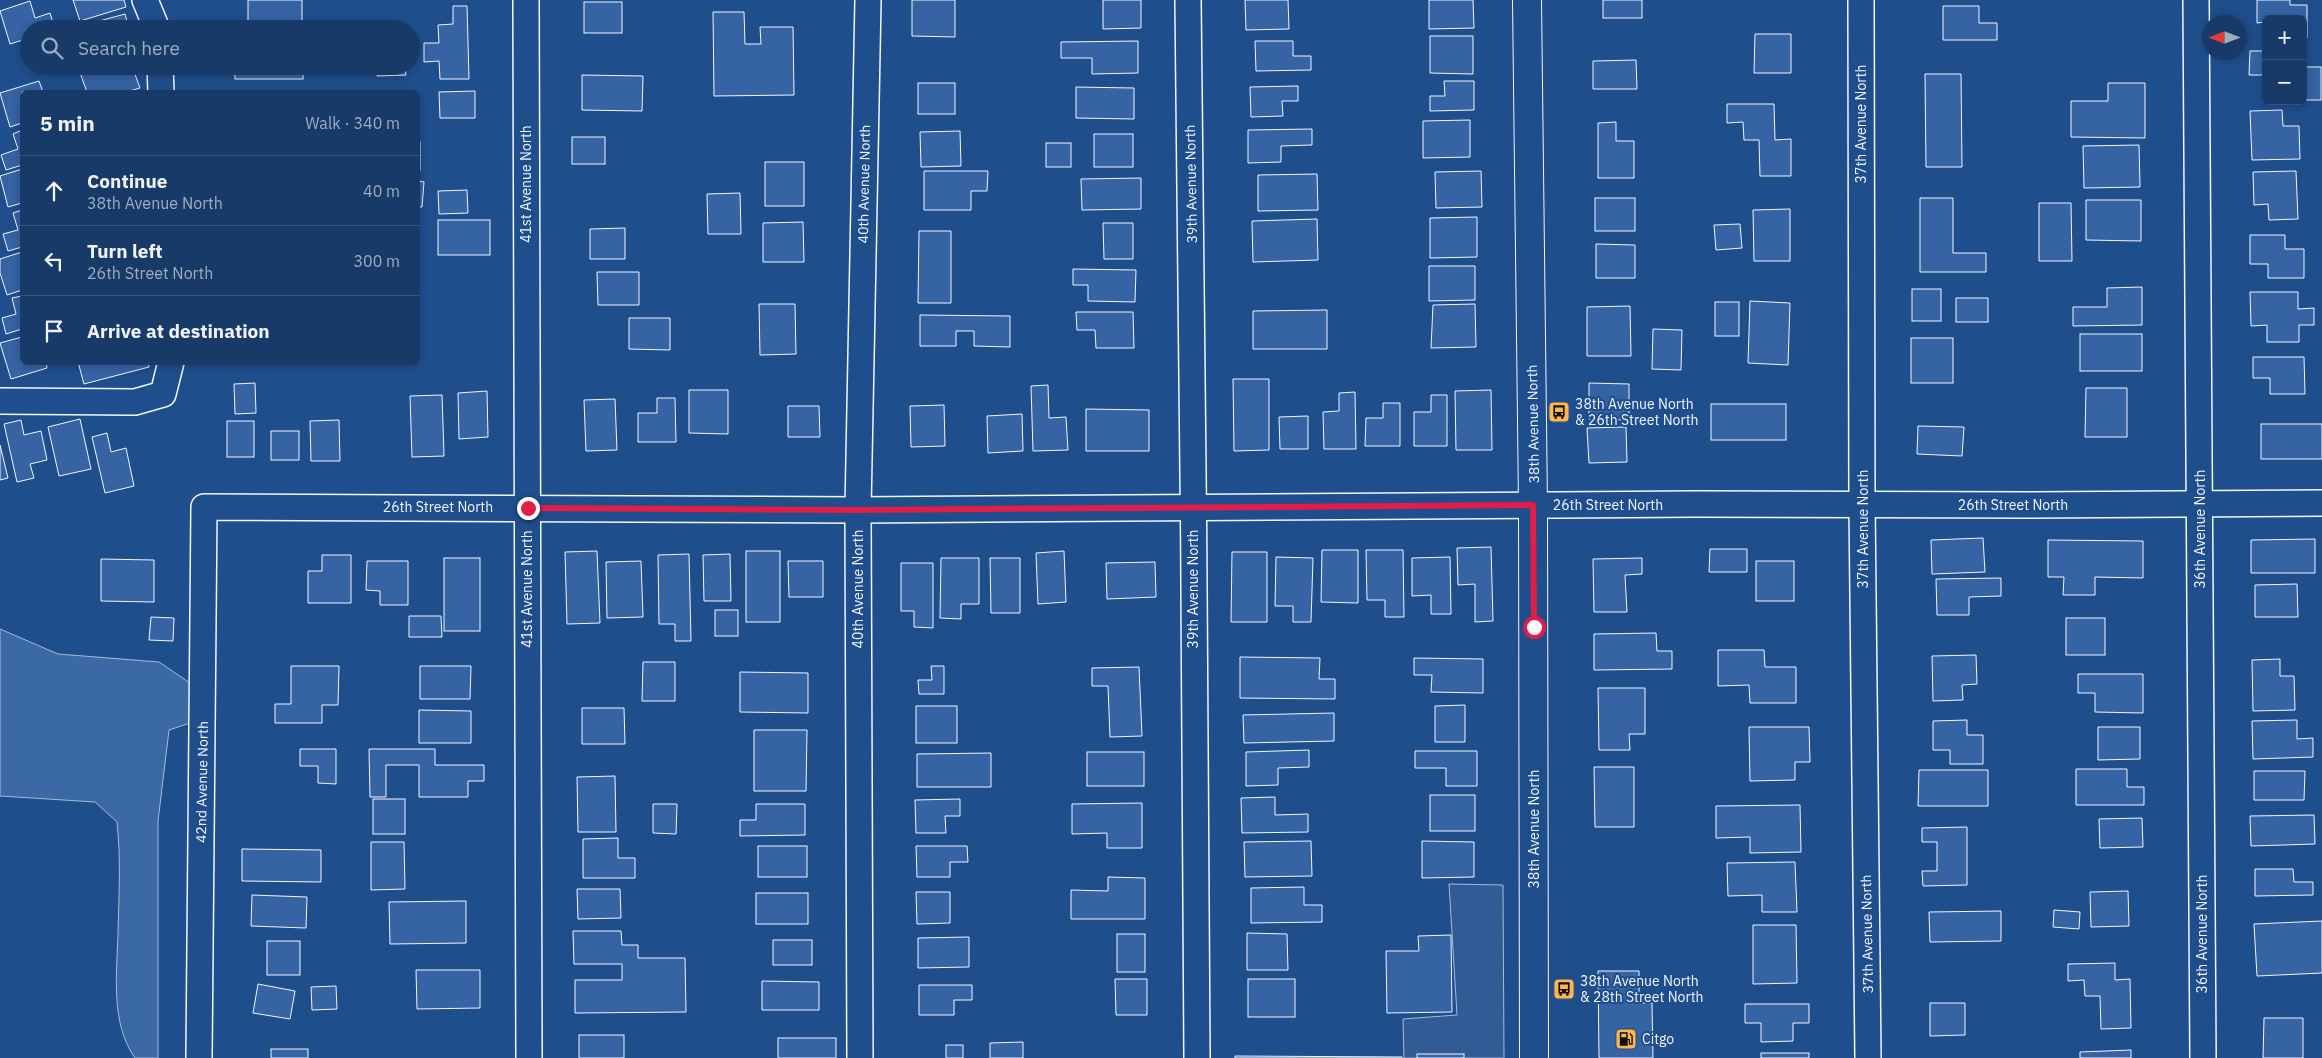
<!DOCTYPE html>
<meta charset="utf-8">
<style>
:root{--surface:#173a69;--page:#20416f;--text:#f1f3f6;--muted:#9eadc0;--line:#36547d}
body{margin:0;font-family:"IBM Plex Sans",sans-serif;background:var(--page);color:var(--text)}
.controls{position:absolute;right:15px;top:15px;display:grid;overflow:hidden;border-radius:8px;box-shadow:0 2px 8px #0003}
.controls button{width:45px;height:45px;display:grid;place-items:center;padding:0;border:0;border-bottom:1px solid var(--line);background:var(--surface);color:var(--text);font:25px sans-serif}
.compass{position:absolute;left:2202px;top:15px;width:45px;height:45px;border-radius:50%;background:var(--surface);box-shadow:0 2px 8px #0003;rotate:270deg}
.stop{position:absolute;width:15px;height:15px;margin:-11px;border:4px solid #e11d48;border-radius:50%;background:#fff}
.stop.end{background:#e11d48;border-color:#fff;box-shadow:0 1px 5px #0008}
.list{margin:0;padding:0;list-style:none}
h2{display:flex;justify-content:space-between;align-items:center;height:65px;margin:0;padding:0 20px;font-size:21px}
h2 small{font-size:16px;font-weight:400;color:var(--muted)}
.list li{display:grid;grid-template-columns:32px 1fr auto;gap:15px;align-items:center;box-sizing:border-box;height:70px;padding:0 20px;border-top:1px solid var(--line)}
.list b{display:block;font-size:19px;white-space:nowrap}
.list p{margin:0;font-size:16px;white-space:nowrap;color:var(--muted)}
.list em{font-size:16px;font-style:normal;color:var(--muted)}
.icon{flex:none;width:28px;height:28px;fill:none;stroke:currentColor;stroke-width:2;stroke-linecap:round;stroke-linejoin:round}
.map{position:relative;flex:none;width:2322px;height:1058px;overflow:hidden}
.search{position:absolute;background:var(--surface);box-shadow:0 2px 8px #0003;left:20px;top:20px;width:400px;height:55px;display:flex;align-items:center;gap:12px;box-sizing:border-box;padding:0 18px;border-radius:28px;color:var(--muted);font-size:19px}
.panel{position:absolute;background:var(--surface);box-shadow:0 2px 8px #0003;left:20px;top:90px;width:400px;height:275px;border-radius:8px}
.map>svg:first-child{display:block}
.parking{fill:#305b95;stroke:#a8bbd7}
.water{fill:#3b69a3;stroke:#a8bbd7}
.building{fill:#3563a3;stroke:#f2f6ff}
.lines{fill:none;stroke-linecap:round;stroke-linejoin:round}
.minor-casing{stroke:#f2f6ff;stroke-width:28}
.major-casing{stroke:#f2f6ff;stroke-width:30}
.minor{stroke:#1f4e8c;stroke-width:25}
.major{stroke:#1f4e8c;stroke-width:28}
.route{stroke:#e11d48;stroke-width:6}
.labels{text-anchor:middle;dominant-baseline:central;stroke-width:4;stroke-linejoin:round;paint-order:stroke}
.street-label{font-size:14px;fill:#f2f6ff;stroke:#1f4e8c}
.poi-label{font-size:14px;fill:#f2f6ff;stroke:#1f4e8c;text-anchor:start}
</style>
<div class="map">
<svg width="2322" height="1058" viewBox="0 0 2322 1058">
<rect width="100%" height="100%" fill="#1f4e8c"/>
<path class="parking" d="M1449,884L1503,885L1504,1058H1404L1403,1019L1457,1015Z"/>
<path class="water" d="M0,629L58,654L159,662L190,683V723L169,730L158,821V1058H135C110,1023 117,973 118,932C119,895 121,859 117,822L95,802L0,796Z"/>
<g class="building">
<path d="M73,0H124L126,7L80,21Z"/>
<rect x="248" y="0" width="54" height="29"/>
<path d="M912,0H955V37L912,36Z"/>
<path d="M1103,0H1141V28L1103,29Z"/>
<path d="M1245,0H1288L1289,29L1246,30Z"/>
<path d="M1429,0H1473L1474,28L1429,29Z"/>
<rect x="1603" y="0" width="39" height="18"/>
<path d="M2257,0H2290V5H2307V38H2303V19H2266V22L2257,23Z"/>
<path d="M30,1L35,18L50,13L55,29H29V38L10,44L0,11Z"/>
<rect x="584" y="2" width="38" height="31"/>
<path d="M453,6H467L469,79H440L439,61L424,62V43H439L438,25L453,24Z"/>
<path d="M1943,6H1979V23H1997V40H1943Z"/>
<path d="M713,12H744L745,44H761L760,27H793L794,95L714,96Z"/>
<path d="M125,14L129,29H77V27Z"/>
<path d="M1755,34H1791V73H1754Z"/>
<path d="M1430,36H1473V74L1430,73Z"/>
<path d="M1138,41V73L1092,74V58H1061V42Z"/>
<path d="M1255,41H1293V56H1311V70L1256,71Z"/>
<path d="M2250,51H2266V75H2249Z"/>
<path d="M1636,60L1637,89H1593V61Z"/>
<path d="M89,66H132L140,88L126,92H87L79,70Z"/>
<rect x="235" y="66" width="68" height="13"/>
<path d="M377,66H405L406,75L377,76Z"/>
<rect x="2303" y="67" width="18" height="33"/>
<path d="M1925,74H1961L1962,167H1926Z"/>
<path d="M582,75L643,76L642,111L582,110Z"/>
<path d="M39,81L43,92H22V123L10,127L0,93Z"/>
<path d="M1444,81H1474V110L1430,111V96H1445Z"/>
<rect x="918" y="83" width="37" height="31"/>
<path d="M2108,83H2145V138L2071,137V101H2108Z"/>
<path d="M1298,86V101H1282L1283,116L1251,117L1250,87Z"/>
<path d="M1076,87L1134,88V119L1076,118Z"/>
<path d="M475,91V118H440L439,92Z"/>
<path d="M1727,104H1774L1775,140L1791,139V176H1760L1759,140H1744L1743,122L1727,123Z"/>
<path d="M2282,110L2283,126H2299L2300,159L2252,160L2250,111Z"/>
<path d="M1470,120V157L1423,158V121Z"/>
<path d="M1616,122V141H1634V178H1598V123Z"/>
<path d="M1312,129V145L1281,146V162L1248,163V130Z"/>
<path d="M22,130V165L6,170L1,155L18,149L13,134Z"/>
<path d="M960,131L961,166L921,167L920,132Z"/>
<rect x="1094" y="134" width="39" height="33"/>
<rect x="572" y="137" width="33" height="27"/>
<rect x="418" y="142" width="2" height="28"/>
<rect x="1046" y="143" width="25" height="24"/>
<path d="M2139,145L2140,187L2084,188L2083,146Z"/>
<rect x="765" y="162" width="39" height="44"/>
<path d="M22,169V203L8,207L0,176Z"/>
<path d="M924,171H988L987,191H971V210H924Z"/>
<path d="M1481,171L1482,207L1436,208L1435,172Z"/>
<path d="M2296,171L2298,219L2269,220L2268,204L2254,205L2253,172Z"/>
<path d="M1317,174L1318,210L1258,211V175Z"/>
<path d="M1141,178V209L1082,210L1081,179Z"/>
<path d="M418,181L424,182L422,207H418Z"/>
<path d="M467,190L468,213L439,214L438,191Z"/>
<path d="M740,193L741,234H708L707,194Z"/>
<rect x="1595" y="198" width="40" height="33"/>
<path d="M1920,198H1953V253H1986V272H1920Z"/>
<path d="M2086,200H2141V241L2086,240Z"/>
<path d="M2039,203H2071L2072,261H2039Z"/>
<path d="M1790,209V261H1754L1753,210Z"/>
<path d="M22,210V247L8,251L3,234L18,230L13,213Z"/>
<path d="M1477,217V257L1430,258V218Z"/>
<path d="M1317,219L1318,260L1253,262L1252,221Z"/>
<rect x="438" y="220" width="52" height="35"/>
<path d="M803,222L804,262H763V223Z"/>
<path d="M1103,223H1133V259H1104Z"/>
<path d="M1740,224L1742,248L1716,250L1714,225Z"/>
<path d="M625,228V259H590V229Z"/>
<path d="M919,231H951V303H918Z"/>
<path d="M2250,235H2285V249H2304V278H2268V264H2250Z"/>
<path d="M1596,244L1635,245V278H1596Z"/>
<path d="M22,252V290L7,295L0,273V259Z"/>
<path d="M1429,266H1475V300L1429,301Z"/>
<path d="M1073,269L1136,270L1135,302L1088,301V285H1073Z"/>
<path d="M597,272H639V305H598Z"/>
<path d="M2142,287V325L2073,326V307H2107V288Z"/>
<rect x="1912" y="289" width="29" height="32"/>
<path d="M2250,292H2298V309L2314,308V325H2299V342H2267V325L2251,326Z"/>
<path d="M22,296V329L6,334L2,318L16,314L12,298Z"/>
<rect x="1956" y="298" width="32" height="24"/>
<path d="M1750,301L1790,303L1788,365L1748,363Z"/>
<rect x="1715" y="302" width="24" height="34"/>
<path d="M759,304H795L796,354L760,355Z"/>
<path d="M1475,304L1476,347L1431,348L1433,305Z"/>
<path d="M1630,306L1631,356H1587V307Z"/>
<path d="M1327,310V349H1253V311Z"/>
<path d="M1076,312H1133L1134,348H1096L1095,330H1077Z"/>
<path d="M920,315L1010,316V347L974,346V331H956V346H920Z"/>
<path d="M629,318H670V350L629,349Z"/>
<path d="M1653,329L1682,330L1681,370L1652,369Z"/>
<rect x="2080" y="334" width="62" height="37"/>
<path d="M22,337V362H46L47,368L11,379L0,343Z"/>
<rect x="1911" y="338" width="42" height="45"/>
<path d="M2253,357H2304L2305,394H2270V378H2253Z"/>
<path d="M78,362H148L149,367L84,384Z"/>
<path d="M1233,379H1269V450L1234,451Z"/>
<path d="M255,383L256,413L235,414L234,384Z"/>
<path d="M1589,383L1629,384V420L1589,419Z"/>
<path d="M1048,385L1049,418L1066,417L1068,450L1033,451L1031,386Z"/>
<path d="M2086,388H2127V437H2085Z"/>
<path d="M689,390H728V434L689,433Z"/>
<path d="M1491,390L1492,450H1456L1455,391Z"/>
<path d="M487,391L488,437L459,439L458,393Z"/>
<path d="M1355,392L1356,449H1324L1323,412L1339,411V393Z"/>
<path d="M442,395L444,456L412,457L410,396Z"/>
<path d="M1431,395H1447V446H1414V412H1431Z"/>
<path d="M657,398H675L676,442H638V413H657Z"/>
<path d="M615,399L617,450L586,451L584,400Z"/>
<path d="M1383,403H1400V446H1365L1366,418H1383Z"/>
<rect x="1711" y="404" width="75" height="36"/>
<path d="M944,405L945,446L911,447L910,406Z"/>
<path d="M788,406H819L820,437H788Z"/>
<path d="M1086,409L1149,410V451H1086Z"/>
<path d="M1022,414L1023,451L988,453L987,416Z"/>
<path d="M1308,416V449H1280L1279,417Z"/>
<path d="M80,419L91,469L59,476L48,427Z"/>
<path d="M21,420L24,435L41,431L47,460L30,464L34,478L17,482L4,424Z"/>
<path d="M339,420L340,461H311L310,421Z"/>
<rect x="227" y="421" width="27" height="36"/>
<rect x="2261" y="424" width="61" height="35"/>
<path d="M1918,426L1964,427L1962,456L1917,454Z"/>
<path d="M1626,427L1627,462L1589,463L1587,428Z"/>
<rect x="271" y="431" width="28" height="29"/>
<path d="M107,433L111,452L126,448L134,486L105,493L92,437Z"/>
<path d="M0,445L8,478L0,480Z"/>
<path d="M1983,538L1985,572L1932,574L1931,540Z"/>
<path d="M2315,539V573H2251V540Z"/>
<path d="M2048,540L2143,541V578L2095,577V595H2063L2064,577H2048Z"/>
<path d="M1491,547L1493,621L1475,622V584L1458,585L1457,548Z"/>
<path d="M1710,549H1747V572H1709Z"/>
<path d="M1322,550H1358V603L1321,602Z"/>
<path d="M1366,550H1403L1404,617H1385V600H1367Z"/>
<path d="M597,551L600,623L567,624L565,552Z"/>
<rect x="746" y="551" width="34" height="71"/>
<path d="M1064,551L1066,602L1038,604L1036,553Z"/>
<path d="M1232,552H1267V622H1231Z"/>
<path d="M689,554L691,641H675V624H659L658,555Z"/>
<path d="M730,554L731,601H704L703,555Z"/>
<path d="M322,555H351V603H308V571H322Z"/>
<path d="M1276,557L1313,558L1311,622H1293V606H1275Z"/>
<path d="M1450,557L1451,614H1431V595L1412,596V558Z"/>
<rect x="444" y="558" width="36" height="73"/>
<path d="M941,558H979V604H961V619L940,618Z"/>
<path d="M990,558H1020V613H991Z"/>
<path d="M1642,558V574L1625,575L1627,612H1594L1593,559Z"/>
<path d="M101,559L154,560V602L101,601Z"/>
<path d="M367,561H408V605H380V591L366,590Z"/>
<path d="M641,561L643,617L607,618L606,562Z"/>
<path d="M788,561H823V597H789Z"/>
<rect x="1756" y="561" width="38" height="40"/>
<path d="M1155,562L1156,597L1107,599L1106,563Z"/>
<path d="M901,563H933V628L914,627V611H901Z"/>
<path d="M2001,578V596L1969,597V615H1937L1936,579Z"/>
<path d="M2297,584L2298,617H2255V585Z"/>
<rect x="715" y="610" width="23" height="26"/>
<path d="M409,616H441L442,637H409Z"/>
<path d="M151,617L174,618L173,641L149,640Z"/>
<rect x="2066" y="618" width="39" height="37"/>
<path d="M1656,633L1657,651H1672V669L1594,670V634Z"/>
<path d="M1718,650H1764L1765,667H1796V703H1750L1749,685L1718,686Z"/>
<path d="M1976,655L1977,684L1962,685L1963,700L1933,701L1932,656Z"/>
<path d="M1240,657L1320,658L1319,679H1335V699L1240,698Z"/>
<path d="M1414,658L1483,659V693L1431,692L1432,675H1414Z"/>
<path d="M2280,659V676H2294L2295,710L2253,711L2252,660Z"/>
<path d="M643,662H675V701H642Z"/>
<path d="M291,666H339L338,705H322V723H275V704H291Z"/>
<path d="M420,666H471L470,699H420Z"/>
<path d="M931,666H944V694H919L918,680H932Z"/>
<path d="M1139,667L1142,736L1110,737L1108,686H1092V668Z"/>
<path d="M740,672L808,673V713L740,712Z"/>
<path d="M2078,674H2143V713L2095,712V693H2078Z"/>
<path d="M1598,688H1645V734H1629L1630,750H1599Z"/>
<path d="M1465,705V742H1435V706Z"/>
<rect x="916" y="706" width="41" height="37"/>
<path d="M582,708H624L625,744H582Z"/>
<path d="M419,710L471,711V743H419Z"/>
<path d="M1334,713V741L1244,743L1243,715Z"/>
<path d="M1967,720V735H1983V764H1950V750H1933V721Z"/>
<path d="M2297,720V739L2313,738V757L2253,759L2252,721Z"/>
<path d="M1749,727H1809L1810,762H1795V780L1750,781Z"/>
<path d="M2098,727H2140V759L2098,760Z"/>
<path d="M754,730H807L806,791H754Z"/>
<path d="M300,749H336V784L318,783V766H300Z"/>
<path d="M369,749H435V765H484V781H468V797H419V765H386V797H370Z"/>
<path d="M1309,750V767L1278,768V785L1246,786V752Z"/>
<path d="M1415,751H1477V786H1446V768H1415Z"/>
<rect x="1087" y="752" width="57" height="34"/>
<path d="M991,753V787H917V754Z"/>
<path d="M1594,767H1634V827H1595Z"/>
<path d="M2076,769H2127V787H2144V805H2076Z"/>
<path d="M1919,770H1988V806H1918Z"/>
<path d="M2254,771H2305L2304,800H2254Z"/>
<path d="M615,776L616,832H578L577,777Z"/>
<rect x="1430" y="795" width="45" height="36"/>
<path d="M1275,797V815L1308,814V832L1242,833L1241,798Z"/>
<rect x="373" y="799" width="32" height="35"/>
<path d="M960,799V816H945L946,833H916L915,800Z"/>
<path d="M1142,803V848H1107V833L1072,834V804Z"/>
<path d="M653,804H677L676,834L653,833Z"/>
<path d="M756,804H805V835L740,836V820H756Z"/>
<path d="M1800,805L1801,852L1750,853V837L1716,838V806Z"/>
<path d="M2314,815L2315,844L2251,846L2250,816Z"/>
<path d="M2142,818L2143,847L2100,848L2099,819Z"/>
<path d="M1967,827V885L1923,886L1922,871H1937V842H1922V828Z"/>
<path d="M618,838V858H635V878H583V839Z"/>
<path d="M1311,841L1312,876L1245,877L1244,842Z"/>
<path d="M1422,841L1474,842V877L1422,878Z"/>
<path d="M371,842H404L405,889L371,890Z"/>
<rect x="758" y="846" width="49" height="31"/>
<path d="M916,846H967L968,862H950V877H917Z"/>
<path d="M242,849L321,850V882L242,881Z"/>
<path d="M1795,862L1797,912H1762V895L1728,896L1727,863Z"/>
<path d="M2255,869H2293L2294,882H2313V895L2255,896Z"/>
<path d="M1108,877L1145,878V919H1071V890L1108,891Z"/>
<path d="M1304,887V905H1322V922L1251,923V888Z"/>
<path d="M577,889H620L621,918L578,919Z"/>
<path d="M2128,891L2129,926L2091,927L2090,892Z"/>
<path d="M916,892H950V923L917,924Z"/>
<rect x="756" y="893" width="52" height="31"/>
<path d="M252,895L307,897L306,928L251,926Z"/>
<path d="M466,901V943L390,944L389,902Z"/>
<path d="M2054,910L2080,912L2079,929L2053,927Z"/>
<path d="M2001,911V941L1930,942L1929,912Z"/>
<path d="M2322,921V973L2257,976L2254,924Z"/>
<path d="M1753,925H1796L1797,983L1753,984Z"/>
<path d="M573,931H621L622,945H638V958H685L686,1012L575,1013V980H622V964H574Z"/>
<path d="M1247,933L1287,934L1288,970H1247Z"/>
<rect x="1117" y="934" width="28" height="38"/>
<path d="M1451,935L1452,1012L1387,1013L1386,951H1419L1418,936Z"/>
<path d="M969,937V967L918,968V938Z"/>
<rect x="773" y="940" width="39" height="25"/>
<rect x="267" y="941" width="33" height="34"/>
<path d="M2115,963V980L2130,979L2131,1028L2101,1029L2100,996H2085L2084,980L2068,981V964Z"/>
<path d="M416,970H480V1008L417,1009Z"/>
<path d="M1598,971H1639V1003H1652L1653,1058H1599Z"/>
<path d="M1115,979H1147V1015H1116Z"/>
<rect x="1248" y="979" width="47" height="38"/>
<path d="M762,981L819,982V1010H762Z"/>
<path d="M258,984L295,991L290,1019L253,1013Z"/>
<path d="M919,985H972V1000H954V1015H919Z"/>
<path d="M336,986L337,1009L312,1010L311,987Z"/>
<path d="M1930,1003H1965V1035L1930,1036Z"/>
<path d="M1745,1004H1809V1023H1793V1041L1761,1042V1023H1745Z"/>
<path d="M2264,1018H2303V1058H2263Z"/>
<rect x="579" y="1035" width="45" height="23"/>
<rect x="778" y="1038" width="58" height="20"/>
<path d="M1023,1042V1058H990V1043Z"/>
<rect x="946" y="1045" width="17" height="13"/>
<rect x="271" y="1049" width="37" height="9"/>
<path d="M2131,1050V1058H2080V1052Z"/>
<rect x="1761" y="1053" width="48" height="5"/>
<rect x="1417" y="1054" width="47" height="4"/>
<path d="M1235,1056L1402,1057V1058H1235Z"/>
</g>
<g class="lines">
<g class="minor-casing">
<g id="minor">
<path d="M145,0L157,29"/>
<path d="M526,0L529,1058"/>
<path d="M1188,0C1194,353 1194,705 1197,1058"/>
<path d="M1861,0L1862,503L1868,1058"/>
<path d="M2196,0L2203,1058"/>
<path d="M160,66L161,92"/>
<path d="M0,401L135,402L163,394L171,362"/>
<path d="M199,1058L204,507L858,510L1696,504L2029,505L2322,503"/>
<path d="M860,1058L858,510L868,0"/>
</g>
</g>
<g class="major-casing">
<path id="major" d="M1527,0L1533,505L1534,1058"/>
</g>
<use href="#minor" class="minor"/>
<use href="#major" class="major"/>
</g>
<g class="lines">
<path class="route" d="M528,508L858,510L1533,505L1534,627"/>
</g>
<defs>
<g id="bus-square" transform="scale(1.125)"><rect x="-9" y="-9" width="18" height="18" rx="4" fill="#ffb74d" stroke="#1f4e8c"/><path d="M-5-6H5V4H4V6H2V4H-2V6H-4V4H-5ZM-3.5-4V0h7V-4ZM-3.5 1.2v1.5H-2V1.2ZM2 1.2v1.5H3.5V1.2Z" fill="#111"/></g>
<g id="fuel-square" transform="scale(1.125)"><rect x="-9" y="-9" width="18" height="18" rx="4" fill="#ffb74d" stroke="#1f4e8c"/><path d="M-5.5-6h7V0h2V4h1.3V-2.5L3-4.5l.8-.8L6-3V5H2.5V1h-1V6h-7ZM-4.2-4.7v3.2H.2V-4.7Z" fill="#111"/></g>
</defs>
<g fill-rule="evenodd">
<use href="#bus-square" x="1559" y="412"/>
<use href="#bus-square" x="1564" y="989"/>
<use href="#fuel-square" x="1626" y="1039"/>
</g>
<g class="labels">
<g class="street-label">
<text transform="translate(1861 124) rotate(-90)">37th Avenue North</text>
<text transform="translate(526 184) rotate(-90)">41st Avenue North</text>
<text transform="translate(864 184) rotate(-89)">40th Avenue North</text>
<text transform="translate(1191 184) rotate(-91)">39th Avenue North</text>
<text transform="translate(1533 424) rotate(-91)">38th Avenue North</text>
<text x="1608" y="505">26th Street North</text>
<text x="2013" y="505">26th Street North</text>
<text x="438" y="507">26th Street North</text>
<text transform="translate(1863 529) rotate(-90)">37th Avenue North</text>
<text transform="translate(2200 529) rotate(-90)">36th Avenue North</text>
<text transform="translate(527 589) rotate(-90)">41st Avenue North</text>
<text transform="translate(858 589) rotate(-90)">40th Avenue North</text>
<text transform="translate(1193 589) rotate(-90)">39th Avenue North</text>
<text transform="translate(202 782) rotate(-89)">42nd Avenue North</text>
<text transform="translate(1534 829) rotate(-90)">38th Avenue North</text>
<text transform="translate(1867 934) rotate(-91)">37th Avenue North</text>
<text transform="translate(2202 934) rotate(-90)">36th Avenue North</text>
</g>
<g class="poi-label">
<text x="1575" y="404">38th Avenue North<tspan x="1575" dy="16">&amp; 26th Street North</tspan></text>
<text x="1580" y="981">38th Avenue North<tspan x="1580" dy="16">&amp; 28th Street North</tspan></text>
<text x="1642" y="1039">Citgo</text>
</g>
</g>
</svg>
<div class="controls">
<button>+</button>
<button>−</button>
</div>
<svg class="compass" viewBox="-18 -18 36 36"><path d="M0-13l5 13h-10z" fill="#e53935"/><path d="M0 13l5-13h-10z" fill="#9eadc0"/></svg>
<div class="stop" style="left:1534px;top:627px"></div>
<div class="stop end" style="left:528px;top:508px"></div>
<div class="search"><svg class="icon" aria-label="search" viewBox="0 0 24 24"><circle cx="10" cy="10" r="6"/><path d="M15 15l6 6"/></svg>Search here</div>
<section class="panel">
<h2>5 min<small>Walk · 340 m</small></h2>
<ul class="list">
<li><svg class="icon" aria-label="ahead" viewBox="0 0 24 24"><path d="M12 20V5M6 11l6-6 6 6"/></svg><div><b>Continue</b><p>38th Avenue North</p></div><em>40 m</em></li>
<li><svg class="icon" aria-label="left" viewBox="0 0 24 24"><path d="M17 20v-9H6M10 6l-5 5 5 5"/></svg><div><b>Turn left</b><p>26th Street North</p></div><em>300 m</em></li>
<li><svg class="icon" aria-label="arrive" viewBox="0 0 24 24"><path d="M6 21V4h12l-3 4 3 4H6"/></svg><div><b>Arrive at destination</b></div></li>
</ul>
</section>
</div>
